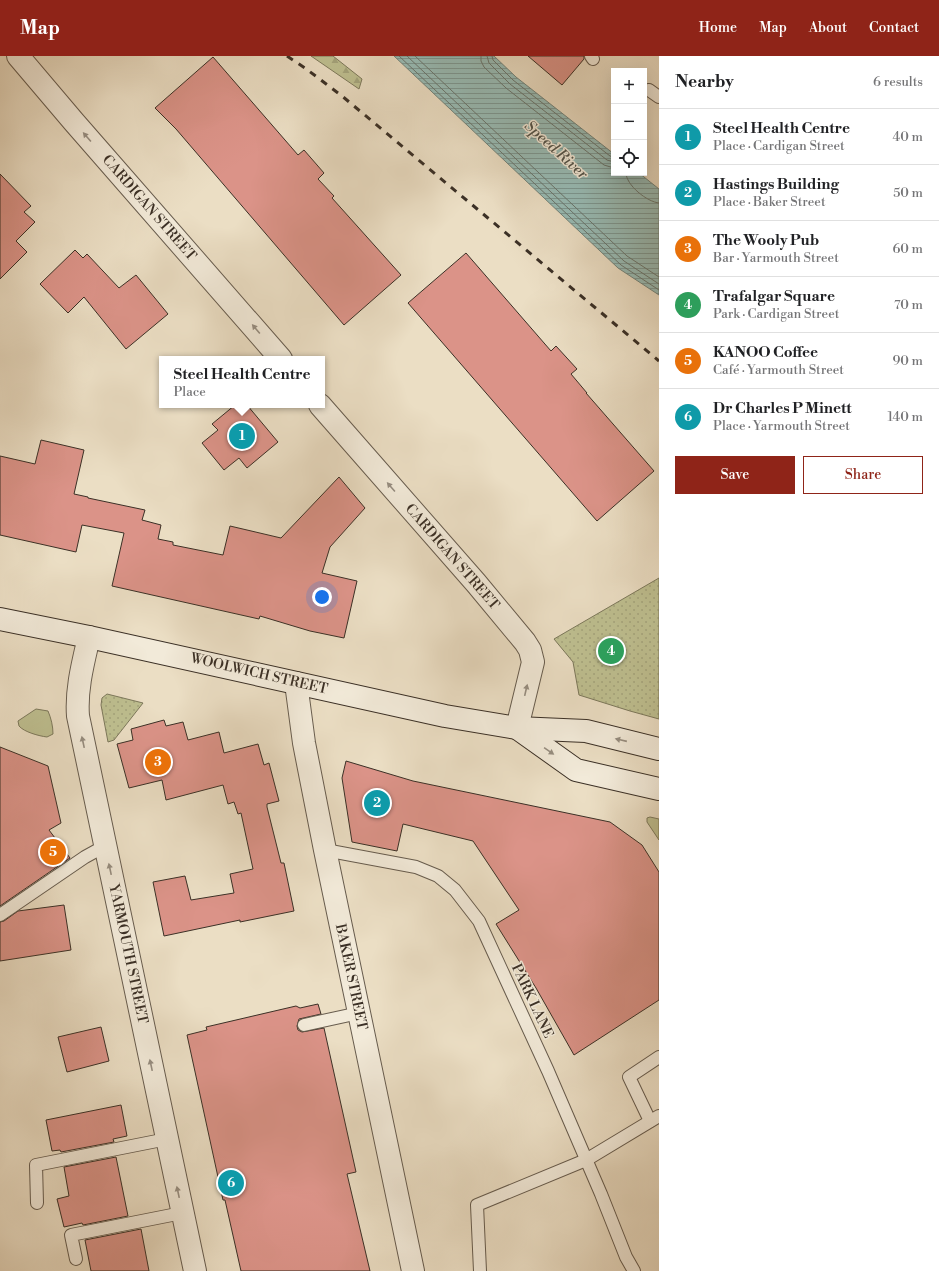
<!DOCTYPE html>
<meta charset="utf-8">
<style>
:root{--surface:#fff;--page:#f2f2f2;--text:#202124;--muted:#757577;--line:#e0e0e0;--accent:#8f2418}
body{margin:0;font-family:"Libre Bodoni",serif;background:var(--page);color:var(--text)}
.controls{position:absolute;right:12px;top:12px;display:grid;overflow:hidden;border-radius:0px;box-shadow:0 4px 16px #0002}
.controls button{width:36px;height:36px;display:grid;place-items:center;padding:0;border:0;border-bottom:1px solid var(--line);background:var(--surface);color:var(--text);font:20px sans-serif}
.you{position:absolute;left:322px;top:541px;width:14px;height:14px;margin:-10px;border:3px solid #fff;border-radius:50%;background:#1a73e8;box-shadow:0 0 0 6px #1a73e833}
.badge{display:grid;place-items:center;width:26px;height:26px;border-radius:50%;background:var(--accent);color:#fff;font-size:13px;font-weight:700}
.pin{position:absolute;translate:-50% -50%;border:2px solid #fff;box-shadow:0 1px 4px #0006}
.popup{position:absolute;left:159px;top:300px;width:166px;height:52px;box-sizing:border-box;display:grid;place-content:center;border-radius:0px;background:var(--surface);filter:drop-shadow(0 1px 3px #0005);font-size:13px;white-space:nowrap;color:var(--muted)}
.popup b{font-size:15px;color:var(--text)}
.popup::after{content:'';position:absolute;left:50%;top:100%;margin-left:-8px;border:8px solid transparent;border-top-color:var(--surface)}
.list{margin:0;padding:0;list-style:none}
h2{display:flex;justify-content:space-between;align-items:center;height:52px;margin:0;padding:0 16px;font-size:17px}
h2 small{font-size:13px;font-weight:400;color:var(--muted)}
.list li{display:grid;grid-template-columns:26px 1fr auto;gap:12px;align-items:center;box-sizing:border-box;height:56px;padding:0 16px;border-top:1px solid var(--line)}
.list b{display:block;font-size:15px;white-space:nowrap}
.list p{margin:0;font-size:13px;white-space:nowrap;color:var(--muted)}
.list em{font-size:13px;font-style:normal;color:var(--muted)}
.actions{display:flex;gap:8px;padding:12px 16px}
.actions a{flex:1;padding:9px 0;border:1px solid var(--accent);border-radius:0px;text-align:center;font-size:14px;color:var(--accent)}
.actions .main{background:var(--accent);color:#fff}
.icon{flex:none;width:22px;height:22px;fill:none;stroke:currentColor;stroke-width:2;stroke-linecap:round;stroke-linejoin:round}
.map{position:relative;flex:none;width:659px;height:1215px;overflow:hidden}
header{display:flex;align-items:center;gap:24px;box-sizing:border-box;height:56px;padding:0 20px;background:var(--accent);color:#fff}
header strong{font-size:19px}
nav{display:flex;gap:22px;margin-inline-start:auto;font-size:14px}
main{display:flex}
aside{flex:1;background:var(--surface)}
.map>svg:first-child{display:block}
.grass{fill:url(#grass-dots);stroke:#7c785b}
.forest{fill:url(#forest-firs);stroke:#7c785b}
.garden{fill:#bebf90;stroke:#7c785b}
.water{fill:url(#water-rules);stroke:#73847c}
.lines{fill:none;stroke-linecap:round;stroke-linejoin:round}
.shore{stroke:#6a766e;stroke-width:1}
.building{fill:#db9388;stroke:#3b3026}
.service-casing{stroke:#675c4e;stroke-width:14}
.minor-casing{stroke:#675c4e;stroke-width:24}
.tertiary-casing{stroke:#675c4e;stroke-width:24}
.secondary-casing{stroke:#3b3026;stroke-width:24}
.service{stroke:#f2ead9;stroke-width:12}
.minor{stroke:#f2ead9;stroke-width:22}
.tertiary{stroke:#f2ead9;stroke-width:22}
.secondary{stroke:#f2ead9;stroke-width:22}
.rail{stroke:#3b3026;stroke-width:3;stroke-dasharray:7 7;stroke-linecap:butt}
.oneway{fill:#968d80}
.labels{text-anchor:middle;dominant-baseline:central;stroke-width:3;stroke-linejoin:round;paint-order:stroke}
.street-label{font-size:14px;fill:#3b3026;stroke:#f2ead9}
.water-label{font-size:15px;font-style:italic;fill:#52534a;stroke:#f2ead9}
</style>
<header>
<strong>Map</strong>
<nav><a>Home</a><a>Map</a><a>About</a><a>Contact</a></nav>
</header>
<main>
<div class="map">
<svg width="659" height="1215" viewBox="0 0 659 1215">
<defs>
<pattern id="grass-dots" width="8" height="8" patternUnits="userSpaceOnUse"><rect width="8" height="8" fill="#bebf90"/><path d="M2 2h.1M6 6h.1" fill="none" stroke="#a4a47c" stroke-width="1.8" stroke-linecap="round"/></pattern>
<pattern id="forest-firs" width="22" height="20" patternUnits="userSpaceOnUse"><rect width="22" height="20" fill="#bebf90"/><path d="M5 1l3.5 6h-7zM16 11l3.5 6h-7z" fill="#a4a47c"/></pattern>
<pattern id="water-rules" width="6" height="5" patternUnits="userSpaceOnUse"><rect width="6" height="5" fill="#98bcb6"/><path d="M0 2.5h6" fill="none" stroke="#7d9994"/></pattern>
</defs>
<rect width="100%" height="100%" fill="#ebdec4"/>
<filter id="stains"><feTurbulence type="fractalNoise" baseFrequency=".005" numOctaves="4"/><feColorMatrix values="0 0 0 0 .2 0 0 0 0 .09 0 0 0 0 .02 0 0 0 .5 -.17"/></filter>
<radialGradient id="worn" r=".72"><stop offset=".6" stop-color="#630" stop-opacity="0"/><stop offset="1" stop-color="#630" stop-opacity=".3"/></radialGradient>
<g class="grass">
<path d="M659,522V663L630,655L579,639L573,606L554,583Z"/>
<path d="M107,638L143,647L114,684L108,686L101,649L102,642Z"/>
</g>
<path class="forest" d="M311,0H333L362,23L359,33Z"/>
<g class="garden">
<path d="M36,653L48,655C51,662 53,670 53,678L47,681C39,680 24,676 19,670L18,665Z"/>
<path d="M650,761L659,763V784L647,766V762Z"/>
</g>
<path class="water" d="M394,0H494L516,21L614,98V117H639L659,133V239L618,212Z"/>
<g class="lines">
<g class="shore">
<path d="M399,0L621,209L659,234"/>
<path d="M407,0L624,205L659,228"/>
<path d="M415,0L627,200L659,221"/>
<path d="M481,0V5L484,11L506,32L604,109L614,112"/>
<path d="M487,0L489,7L510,28L607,104L614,106"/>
<path d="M492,0L493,4L513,24L610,100L614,101"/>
<path d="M626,117C626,129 647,146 659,147"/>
</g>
</g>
<g class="building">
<path d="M528,0H584V3L562,29Z"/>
<path d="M213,1L298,99L304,94L324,117L318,123L334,140L332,142L401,219L344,269L176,73L155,52Z"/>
<path d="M0,118L31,150L24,156L35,166L16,185L27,196L0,223Z"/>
<path d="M75,194L83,202L87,198L119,232L136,219L168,258L126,293L84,241L68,257L40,228Z"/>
<path d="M466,197L551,295L556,290L577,313L571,318L587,337H586L654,415L597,465L408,247Z"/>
<path d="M235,349H247L278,386L247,412L239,402L224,414L202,387L218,374L212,368Z"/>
<path d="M41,384L84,394L74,438L88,441V442L145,454L142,464L161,469L158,483L173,486V489L223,499L230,470L281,482L339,421L365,452L330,491L322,517L357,525L344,582L310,575L260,560L259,563L112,530L124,477L82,469L76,496L0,479V400L35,408Z"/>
<path d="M164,664L166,670L183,666L188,684L219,676L224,697L258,688L264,709L269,707L279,745L267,748V751L281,807H284L294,855L240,866V864L164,880L153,826L185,820L191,844L234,837L230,818L253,813L241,757L238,758L234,746L228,748L223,729L166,744L162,724L129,732L117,688L133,684L131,673Z"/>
<path d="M0,691L48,710L61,767L49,774L70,802L0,850Z"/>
<path d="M346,705L413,725L610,766L642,789L659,816V944L574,999L536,932L496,868L519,854L473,785L403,768L397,795L352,786L342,722Z"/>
<path d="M64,849L71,894L0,905V866L4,865L18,855Z"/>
<path d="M318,948L321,958L299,963L297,970L298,974L302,976L324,972L356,1116L347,1118L370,1215H241L225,1144H223L187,979L207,974L206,971L296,950L300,952Z"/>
<path d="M101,971L109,1005L67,1016L58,981Z"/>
<path d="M121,1049L127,1080L113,1083L114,1086L61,1096L60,1094L52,1095L46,1064Z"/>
<path d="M116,1101L128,1160L83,1169L82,1167L64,1171L57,1143L69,1140L64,1111Z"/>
<path d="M141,1173L149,1215H91L85,1184Z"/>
</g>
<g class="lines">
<g class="service-casing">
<g id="service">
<path d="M591,0L593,3"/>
<path d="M649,34L659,41"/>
<path d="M325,794L416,811L438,820L455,834L479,865L548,1015L601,1138L626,1201L634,1215"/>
<path d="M0,859L85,801L105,790"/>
<path d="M304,969L359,957"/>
<path d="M650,1065L629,1021L659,1001"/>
<path d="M37,1147L36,1109L167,1083"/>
<path d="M76,1203L71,1179L182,1157"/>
<path d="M480,1215L477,1149L586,1104L659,1060"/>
</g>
</g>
<g class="minor-casing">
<g id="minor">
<path d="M18,0L74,66L281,303"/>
<path d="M320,349L476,527L525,586L530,594L533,606L517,672"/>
</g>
</g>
<g class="tertiary-casing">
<g id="tertiary">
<path d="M89,581C83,607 76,633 78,660L195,1215"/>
<path d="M296,627L304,687L325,794L413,1215"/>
</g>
</g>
<g class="secondary-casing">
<g id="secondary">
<path d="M0,563L89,581L445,660L517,672L586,675L659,693"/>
<path d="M517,672L576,714L659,733"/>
</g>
</g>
<use href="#service" class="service"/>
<use href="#minor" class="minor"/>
<use href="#tertiary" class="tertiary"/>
<use href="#secondary" class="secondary"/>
<path class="rail" d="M287,0L305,12L342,40L659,305"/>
</g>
<defs><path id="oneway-solid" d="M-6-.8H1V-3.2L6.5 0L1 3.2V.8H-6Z"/></defs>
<g class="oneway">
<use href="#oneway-solid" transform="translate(87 81) rotate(-131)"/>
<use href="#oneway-solid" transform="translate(256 273) rotate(-130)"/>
<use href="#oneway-solid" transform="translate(391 431) rotate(-131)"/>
<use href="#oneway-solid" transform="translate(526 634) rotate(-77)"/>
<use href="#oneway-solid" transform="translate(621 684) rotate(-167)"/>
<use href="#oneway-solid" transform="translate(83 686) rotate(-102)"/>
<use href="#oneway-solid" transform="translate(549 695) rotate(35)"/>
<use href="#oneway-solid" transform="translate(110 813) rotate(-102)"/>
<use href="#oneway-solid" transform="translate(151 1009) rotate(-102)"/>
<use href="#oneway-solid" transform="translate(178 1136) rotate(-102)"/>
</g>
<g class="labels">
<g class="street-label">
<text transform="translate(149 152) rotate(49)">CARDIGAN STREET</text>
<text transform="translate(452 501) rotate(49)">CARDIGAN STREET</text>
<text transform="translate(259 618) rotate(13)">WOOLWICH STREET</text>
<text transform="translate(128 898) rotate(78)">YARMOUTH STREET</text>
<text transform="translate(351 921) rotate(78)">BAKER STREET</text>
<text transform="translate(532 945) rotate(65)">PARK LANE</text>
</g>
<g class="water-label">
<text transform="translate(556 94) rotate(42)">Speed River</text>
</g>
</g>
<rect width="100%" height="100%" filter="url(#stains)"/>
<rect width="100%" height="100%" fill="url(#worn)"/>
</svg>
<div class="controls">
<button>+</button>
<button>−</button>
<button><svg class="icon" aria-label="locate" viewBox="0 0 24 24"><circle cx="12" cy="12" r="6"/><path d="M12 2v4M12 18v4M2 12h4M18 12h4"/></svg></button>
</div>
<div class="you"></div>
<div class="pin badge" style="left:242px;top:380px;background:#0f9aa8">1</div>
<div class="popup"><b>Steel Health Centre</b>Place</div>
<div class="pin badge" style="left:377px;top:747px;background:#0f9aa8">2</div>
<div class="pin badge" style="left:158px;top:706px;background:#e8710a">3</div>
<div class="pin badge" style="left:611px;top:595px;background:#2e9e5b">4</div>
<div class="pin badge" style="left:53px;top:796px;background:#e8710a">5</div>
<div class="pin badge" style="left:231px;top:1127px;background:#0f9aa8">6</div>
</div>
<aside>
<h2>Nearby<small>6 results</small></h2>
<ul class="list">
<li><span class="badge" style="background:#0f9aa8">1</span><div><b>Steel Health Centre</b><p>Place · Cardigan Street</p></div><em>40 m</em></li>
<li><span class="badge" style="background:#0f9aa8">2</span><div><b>Hastings Building</b><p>Place · Baker Street</p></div><em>50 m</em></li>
<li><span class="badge" style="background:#e8710a">3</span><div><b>The Wooly Pub</b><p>Bar · Yarmouth Street</p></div><em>60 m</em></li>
<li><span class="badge" style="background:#2e9e5b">4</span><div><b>Trafalgar Square</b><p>Park · Cardigan Street</p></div><em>70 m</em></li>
<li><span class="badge" style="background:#e8710a">5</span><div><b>KANOO Coffee</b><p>Café · Yarmouth Street</p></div><em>90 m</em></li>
<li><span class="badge" style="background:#0f9aa8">6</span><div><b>Dr Charles P Minett</b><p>Place · Yarmouth Street</p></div><em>140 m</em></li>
</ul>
<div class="actions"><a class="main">Save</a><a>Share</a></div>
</aside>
</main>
